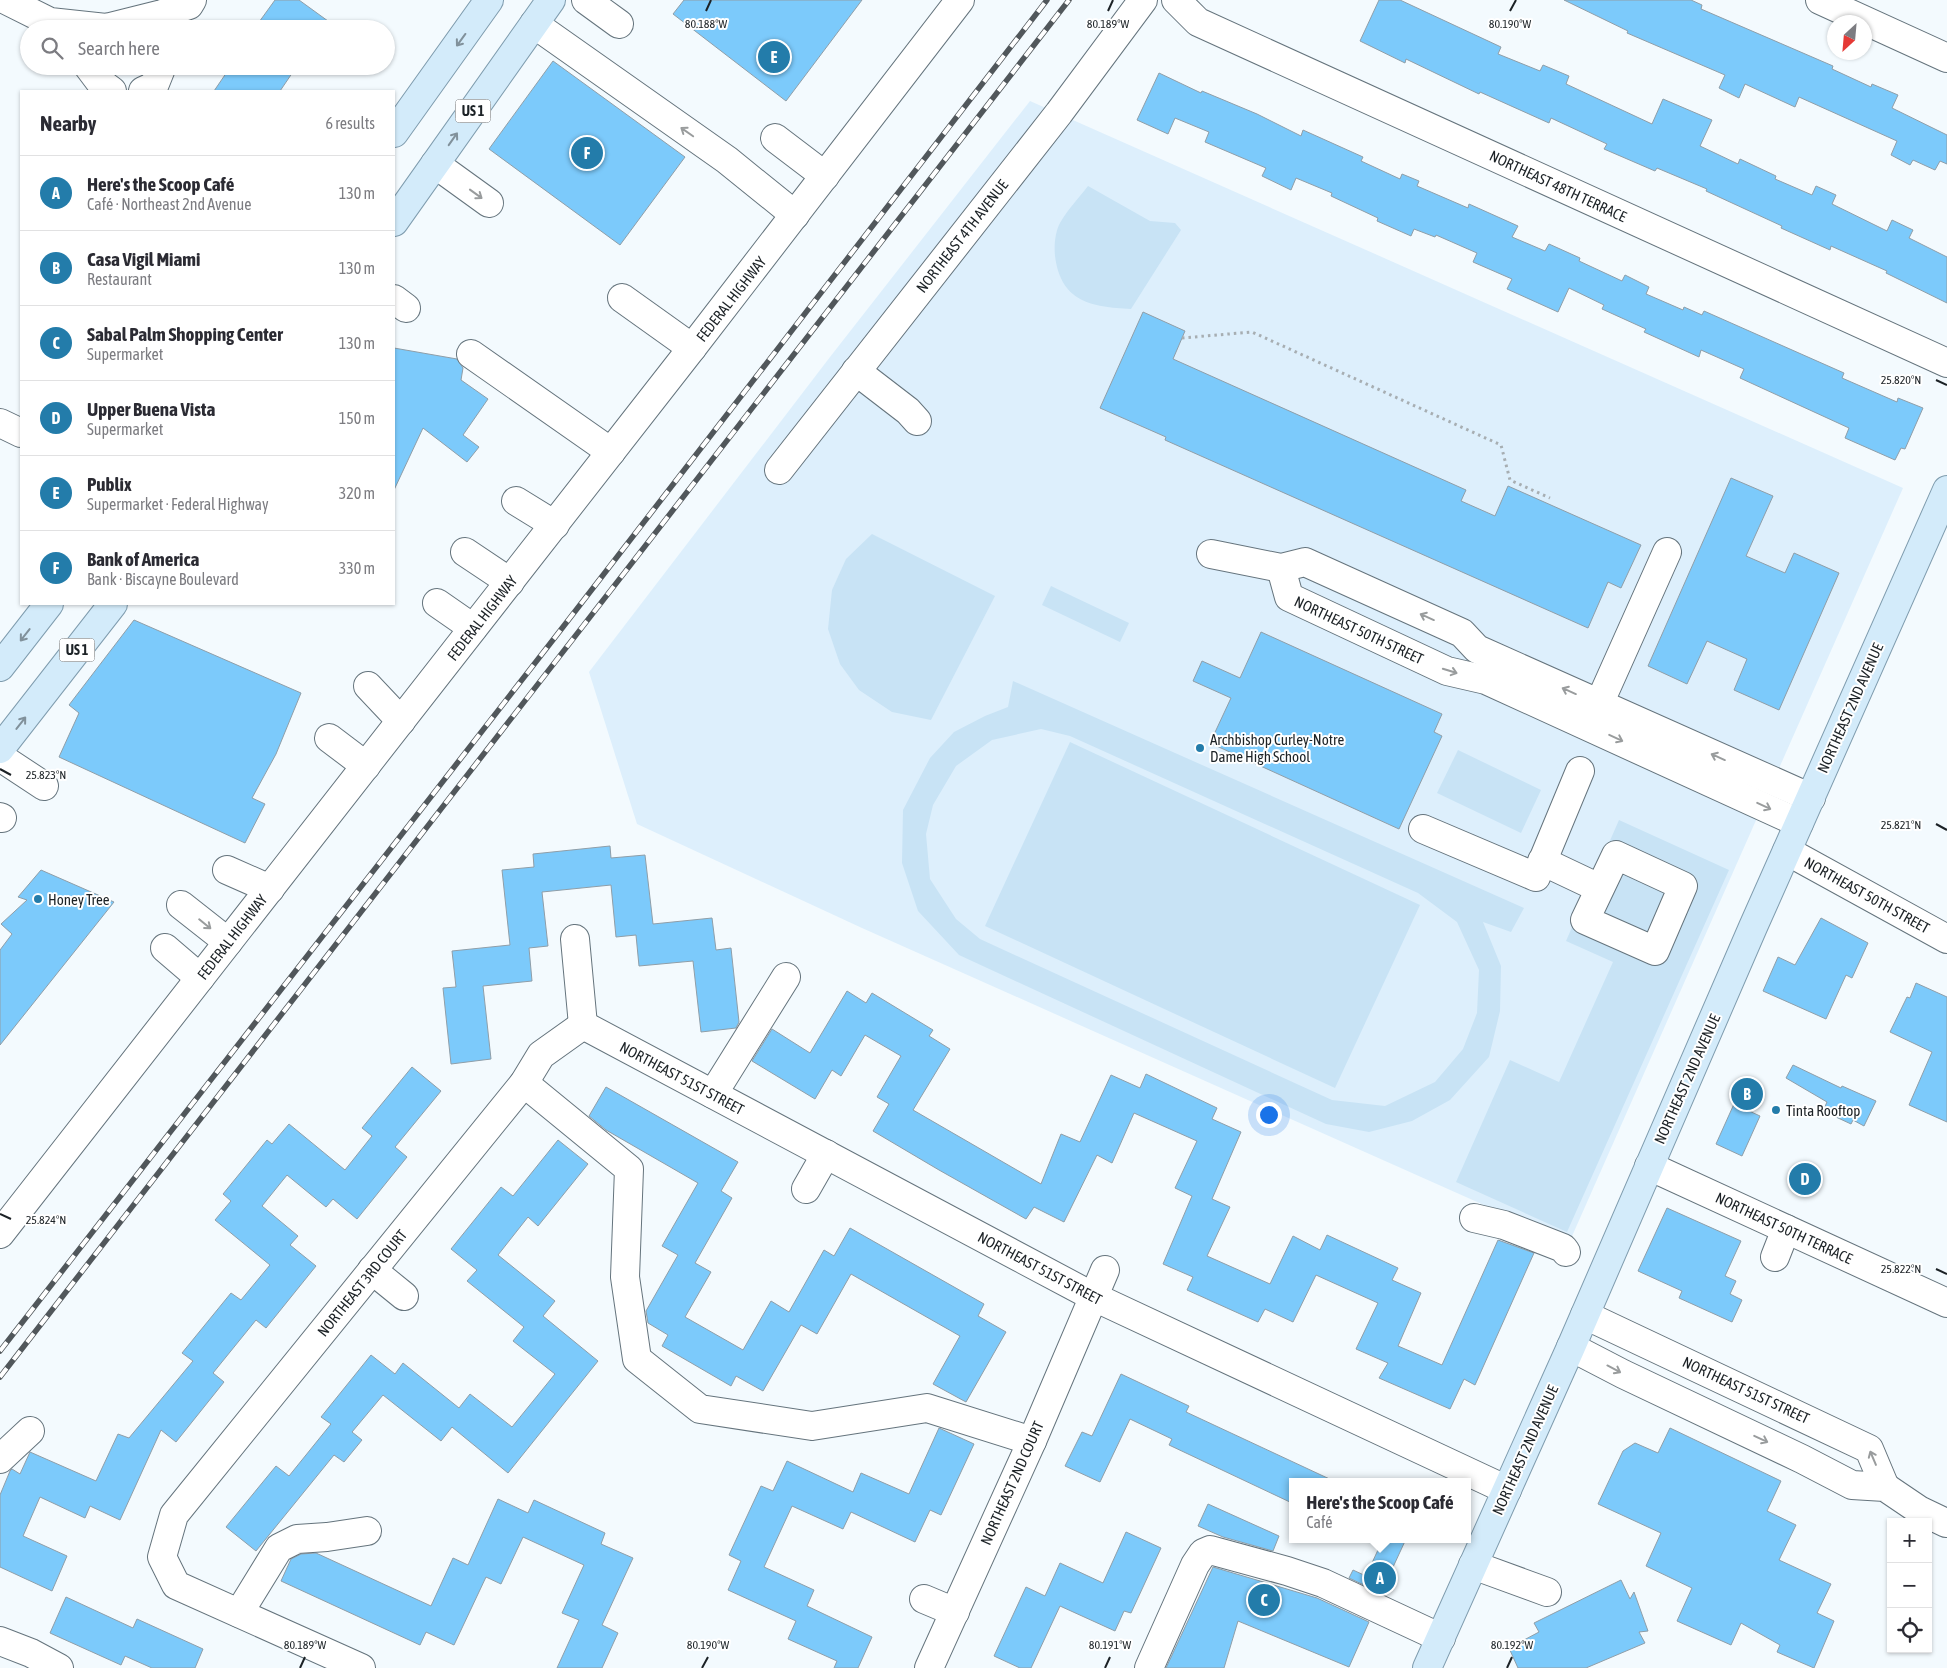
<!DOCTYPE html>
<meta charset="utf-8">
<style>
:root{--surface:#fff;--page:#f7f7f7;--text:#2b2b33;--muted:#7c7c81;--line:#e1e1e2;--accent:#237caa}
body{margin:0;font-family:"Asap Condensed",sans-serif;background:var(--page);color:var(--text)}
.controls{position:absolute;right:15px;bottom:15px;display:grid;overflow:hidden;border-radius:0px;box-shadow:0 1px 4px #0004}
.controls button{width:45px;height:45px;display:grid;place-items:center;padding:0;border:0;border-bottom:1px solid var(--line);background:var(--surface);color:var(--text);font:25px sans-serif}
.compass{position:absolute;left:1827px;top:15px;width:45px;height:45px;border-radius:50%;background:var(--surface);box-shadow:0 1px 4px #0004;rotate:206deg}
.you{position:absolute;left:1268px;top:1114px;width:18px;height:18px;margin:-12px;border:4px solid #fff;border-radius:50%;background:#1a73e8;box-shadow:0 0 0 8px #1a73e833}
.badge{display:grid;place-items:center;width:32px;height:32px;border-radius:50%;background:var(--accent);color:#fff;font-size:16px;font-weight:700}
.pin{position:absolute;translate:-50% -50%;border:2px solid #fff;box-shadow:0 1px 5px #0006}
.popup{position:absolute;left:1289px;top:1478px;width:182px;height:65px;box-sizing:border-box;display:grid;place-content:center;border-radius:0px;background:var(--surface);filter:drop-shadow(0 1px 4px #0005);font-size:16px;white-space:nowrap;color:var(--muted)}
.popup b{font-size:19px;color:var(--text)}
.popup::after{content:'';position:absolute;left:50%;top:100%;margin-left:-10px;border:10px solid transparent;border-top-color:var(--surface)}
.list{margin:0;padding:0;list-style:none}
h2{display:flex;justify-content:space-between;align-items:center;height:65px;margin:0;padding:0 20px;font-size:21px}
h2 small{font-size:16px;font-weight:400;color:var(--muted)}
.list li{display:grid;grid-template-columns:32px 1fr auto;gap:15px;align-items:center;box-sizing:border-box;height:75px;padding:0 20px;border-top:1px solid var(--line)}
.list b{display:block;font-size:19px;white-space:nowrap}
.list p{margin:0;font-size:16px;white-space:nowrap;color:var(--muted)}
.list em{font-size:16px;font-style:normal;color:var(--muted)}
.icon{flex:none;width:28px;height:28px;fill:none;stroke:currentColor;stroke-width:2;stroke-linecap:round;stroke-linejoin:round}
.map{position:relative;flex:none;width:1947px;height:1668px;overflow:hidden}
.search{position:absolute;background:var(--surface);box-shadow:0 1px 4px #0004;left:20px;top:20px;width:375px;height:55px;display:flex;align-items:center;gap:12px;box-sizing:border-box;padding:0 18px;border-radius:28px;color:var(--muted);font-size:19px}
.panel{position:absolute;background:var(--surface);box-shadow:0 1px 4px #0004;left:20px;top:90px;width:375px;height:515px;border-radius:0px}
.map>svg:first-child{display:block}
.built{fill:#ddeffc}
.green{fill:#c8e3f5;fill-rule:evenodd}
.building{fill:#7ccafb;stroke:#8f9ea8}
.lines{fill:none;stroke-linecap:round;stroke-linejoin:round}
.minor-casing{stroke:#65747d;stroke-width:30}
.major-casing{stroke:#7f9cae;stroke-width:30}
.path{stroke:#a7aeb2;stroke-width:3;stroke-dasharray:2.5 4;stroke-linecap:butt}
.minor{stroke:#fff;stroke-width:28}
.major{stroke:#d3ebfa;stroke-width:28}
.rail-casing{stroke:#51575b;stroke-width:5.5}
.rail{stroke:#fff;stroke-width:4;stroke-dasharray:11;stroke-linecap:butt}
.oneway{stroke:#81919b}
.oneway2{stroke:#999c9d}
.ticks{fill:none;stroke:#1c2226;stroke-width:2}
.poi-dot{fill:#237caa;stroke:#fff;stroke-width:2}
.labels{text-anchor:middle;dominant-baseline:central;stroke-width:4;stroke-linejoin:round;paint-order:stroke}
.shield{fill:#fff;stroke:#606467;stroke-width:1}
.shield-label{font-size:14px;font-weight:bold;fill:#1c2226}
.street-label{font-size:15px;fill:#1c2226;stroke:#fff}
.poi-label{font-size:15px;fill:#1c2226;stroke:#fff;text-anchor:start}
.ticks-label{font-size:12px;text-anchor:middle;fill:#1c2226;stroke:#fff;stroke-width:4;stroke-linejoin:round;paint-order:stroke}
</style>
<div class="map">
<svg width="1947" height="1668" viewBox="0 0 1947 1668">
<rect width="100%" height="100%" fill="#f3fafe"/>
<path class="built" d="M1030,101L1903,488L1569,1243L862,928L637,824L589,672L830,357Z"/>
<g class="green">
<path d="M1088,186L1150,221L1175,223L1181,230L1131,309C1091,307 1061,302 1055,256C1054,246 1055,232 1060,223C1067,210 1079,198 1088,186Z"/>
<path d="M872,534L995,596L931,720L892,712L859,690L840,664L828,629L832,590L846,559Z"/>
<path d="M1051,586L1129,623L1120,642L1042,605Z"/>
<path d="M1013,681L1524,908L1511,932L1483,922L1501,966L1500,1011L1489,1057L1450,1100L1412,1121L1369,1132L1326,1124L959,955L918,911L902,863L903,810L930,758L954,732L985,716L1008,707ZM1041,729L1070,736L1418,893L1457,922L1479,970L1477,1013L1463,1049L1435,1082L1385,1106L1332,1100L980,939L956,919L930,879L926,834L933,805L956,766L992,740Z"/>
<path d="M1070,742L1420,905L1335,1088L985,926Z"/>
<path d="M1458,750L1541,790L1521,833L1437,793Z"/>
<path d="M1619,820L1729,870L1567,1232L1456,1182L1510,1060L1559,1082L1613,962L1566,941Z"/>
</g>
<g class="building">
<path d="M275,0H299L339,29H254Z"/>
<path d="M684,0H862L786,101L673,14Z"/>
<path d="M1379,0H1400L1501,47L1498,54L1540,71L1543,65L1569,76L1566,84L1652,124L1663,99L1712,120L1700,146L1738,164L1740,159L1776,176L1775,179L1812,195L1816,186L1836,195L1832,204L1887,231L1892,220L1913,230L1909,238L1947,257V303L1886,273L1887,271L1831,246L1830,250L1781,228L1782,226L1706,191L1707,189L1657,168L1655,171L1604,149L1607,144L1551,118L1549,123L1480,92L1479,94L1406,59L1405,63L1360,41Z"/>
<path d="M1564,0H1691L1702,5L1701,9L1833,66L1832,69L1871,87L1872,84L1898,95L1892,108L1947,135V164L1940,161L1935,170L1913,160L1910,165L1891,155L1897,141L1799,97L1795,107L1745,84L1739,98L1719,88L1725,75L1627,33L1628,31Z"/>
<path d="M553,61L685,157L620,245L489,149Z"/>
<path d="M231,66H297L280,91H214Z"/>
<path d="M1159,73L1201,93L1202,91L1257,114L1301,136L1303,130L1363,157L1361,161L1400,179L1402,174L1419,181L1417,186L1468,208L1469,204L1518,226L1512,237L1545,251L1549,244L1580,258L1579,261L1622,281L1625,275L1649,287L1646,294L1683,310L1684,307L1702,315L1704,311L1844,373L1842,378L1897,402L1898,398L1923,408L1905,449L1901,448L1895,460L1845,438L1849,428L1740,378L1744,369L1701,350L1699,357L1644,332L1646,329L1602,309L1604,305L1569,288L1558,312L1507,289L1512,279L1473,262L1477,253L1436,235L1435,237L1414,229L1411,236L1377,221L1378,218L1331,196L1332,193L1296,178L1291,190L1262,176L1266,168L1205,142L1209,132L1175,118L1168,134L1137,120Z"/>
<path d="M1143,312L1185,331L1173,359L1466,490L1461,501L1495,516L1508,486L1641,545L1621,588L1608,582L1588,628L1165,440L1166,437L1100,408Z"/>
<path d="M394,348L457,359L463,368L461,380L488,399L463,435L479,447L467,462L423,428L394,490Z"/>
<path d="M1731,478L1773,496L1746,556L1785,573L1794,553L1839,573L1779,710L1734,690L1747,659L1707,641L1687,684L1648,666Z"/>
<path d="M134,620L301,693L276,754L252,798L265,804L245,843L59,757L79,713L69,705Z"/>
<path d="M1261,632L1442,714L1434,732L1442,736L1399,829L1210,743L1231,698L1193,681L1202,661L1240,678Z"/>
<path d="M610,846L611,858L645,855L653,924L712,918L716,950L731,948L739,1022L736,1028L701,1032L693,961L639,966L636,935L616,937L611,885L542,892L548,946L529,948L532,981L483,986L491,1059L451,1064L443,988L456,987L452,951L510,945L502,870L534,867L533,854Z"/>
<path d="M41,870L114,902L0,1045V950L12,934L1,924L27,900L18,897Z"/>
<path d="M1821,918L1868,943L1852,978L1846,975L1826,1019L1763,991L1778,957L1795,965Z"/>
<path d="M1916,983L1947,997V1122L1909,1105L1932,1052L1890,1032L1907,997L1910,998Z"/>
<path d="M847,991L866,1003L872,993L933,1030L929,1036L950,1049L913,1110L1041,1184L1061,1134L1080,1142L1111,1075L1140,1088L1146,1074L1217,1108L1212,1119L1241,1132L1212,1199L1230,1207L1207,1256L1270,1284L1293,1236L1320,1250L1327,1235L1398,1268L1392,1280L1421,1293L1398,1346L1442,1365L1498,1240L1534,1253L1475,1385L1464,1379L1450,1409L1379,1378L1388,1363L1356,1349L1378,1303L1316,1275L1293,1322L1265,1309L1258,1322L1187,1290L1193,1277L1163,1264L1192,1196L1175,1188L1197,1141L1134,1113L1112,1163L1097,1155L1064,1222L1034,1207L1026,1219L939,1170L873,1131L889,1104L877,1097L901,1056L865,1035L841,1076L832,1070L815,1099L752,1061L772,1029L810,1053Z"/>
<path d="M1793,1065L1841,1088L1842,1086L1876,1101L1864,1126L1853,1120L1851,1124L1823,1111L1827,1102L1786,1078Z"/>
<path d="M412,1067L441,1091L395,1147L407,1157L357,1219L333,1199L326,1207L287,1175L262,1206L298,1236L290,1245L316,1266L266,1328L256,1320L213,1373L224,1382L176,1442L161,1430L120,1520L90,1506L85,1518L40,1497L23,1536L67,1556L52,1591L0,1567V1495L10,1471L12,1469L20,1474L30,1452L96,1481L118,1434L129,1438L193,1361L182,1353L231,1293L241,1300L270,1265L215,1220L231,1201L223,1194L267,1140L272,1144L289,1124L345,1170L372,1136L362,1128Z"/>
<path d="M606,1087L738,1162L721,1191L732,1198L695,1263L711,1272L685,1317L743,1350L771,1301L789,1312L824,1250L834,1256L850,1228L984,1304L978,1316L1006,1332L966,1402L933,1384L960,1336L851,1274L817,1334L801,1325L763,1391L736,1376L731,1386L662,1346L668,1335L648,1323L646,1311L678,1255L662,1246L698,1183L606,1130L589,1116Z"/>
<path d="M1734,1104L1760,1116L1742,1156L1716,1144Z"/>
<path d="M558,1140L588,1164L538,1226L528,1217L498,1255L555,1301L543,1316L598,1361L508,1473L452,1427L441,1441L383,1395L352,1432L362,1440L344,1462L334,1455L256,1551L226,1527L276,1466L289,1476L331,1424L321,1417L371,1355L395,1374L403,1363L459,1408L470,1394L512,1427L555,1374L513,1341L524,1327L467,1281L477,1270L451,1249L501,1187L513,1196Z"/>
<path d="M1667,1208L1741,1241L1725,1276L1736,1281L1730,1294L1742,1300L1732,1322L1679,1298L1682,1291L1638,1271Z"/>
<path d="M1121,1374L1189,1406L1186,1412L1336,1482H1292V1503L1169,1445L1172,1439L1130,1419L1100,1482L1065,1466L1082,1432L1092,1436Z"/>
<path d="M939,1428L974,1444L941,1515L930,1510L915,1542L851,1512L843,1529L792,1506L764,1567L814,1590L807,1606L872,1637L858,1668H834L837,1661L788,1639L796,1621L728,1590L741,1561L729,1555L761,1486L773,1491L787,1461L853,1492L861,1473L909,1494Z"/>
<path d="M1670,1428L1781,1481L1767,1511L1796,1525L1779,1560L1831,1584L1817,1613L1834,1621L1814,1668L1777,1652L1780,1645L1741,1623L1731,1645L1677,1621L1692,1588L1646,1566L1661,1533L1598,1504L1623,1451L1635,1443L1658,1453Z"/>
<path d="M498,1499L528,1513L534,1500L605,1533L601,1544L633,1558L602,1625L618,1633L602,1668H557L579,1620L562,1613L584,1565L523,1537L501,1584L486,1577L454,1645L426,1632L420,1645L281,1581L291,1559L301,1554L316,1553L431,1606L453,1558L468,1565Z"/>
<path d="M1208,1504L1279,1536L1273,1551L1223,1537L1198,1526Z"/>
<path d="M1126,1532L1161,1548L1131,1613L1124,1611L1115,1631L1060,1606L1031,1668H1020L994,1656L1026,1587L1045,1596L1060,1563L1103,1583Z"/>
<path d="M1383,1539H1406L1381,1593L1349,1578L1353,1570L1366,1576Z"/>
<path d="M1213,1567L1317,1598L1369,1622L1349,1667L1238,1621L1224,1668H1166Z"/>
<path d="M1621,1580L1630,1599L1634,1592L1648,1631L1639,1632L1645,1643L1586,1668H1518L1509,1648L1539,1632L1534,1623Z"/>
<path d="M66,1597L133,1628L137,1619L203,1649L195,1668H152L125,1656L121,1665L50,1633Z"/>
</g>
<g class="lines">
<g class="minor-casing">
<g id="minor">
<path d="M6,0L50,22L106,28L162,14L189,5L192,0"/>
<path d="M586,0L619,24"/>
<path d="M1176,0L1198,22L1947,363"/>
<path d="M1820,0L1947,58"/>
<path d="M534,24L727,160L795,215"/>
<path d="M88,66L100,82L112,91"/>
<path d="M143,91L154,86L162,66"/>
<path d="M775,138L825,176"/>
<path d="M435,164L489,203"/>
<path d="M622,298L692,348"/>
<path d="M394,299L406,308"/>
<path d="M471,354L611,452"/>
<path d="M856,371L908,411L917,421"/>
<path d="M0,423L21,433"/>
<path d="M779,470L1059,113L1143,0"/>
<path d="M516,501L555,525"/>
<path d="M465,552L510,582"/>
<path d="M1211,554L1281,568L1305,562L1462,633L1477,649L1811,798"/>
<path d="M1281,568L1289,597L1447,671L1486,680L1799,823"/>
<path d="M437,603L473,628"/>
<path d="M368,686L401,721"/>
<path d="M1591,722L1667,552"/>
<path d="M329,738L366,766"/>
<path d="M0,757L44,786"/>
<path d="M0,817L2,818"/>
<path d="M1423,829L1536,877L1580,771"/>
<path d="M1787,851L1947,939"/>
<path d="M1616,855L1683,886L1655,951L1585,920Z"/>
<path d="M1542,861L1599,888"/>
<path d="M227,870L270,889"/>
<path d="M181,905L228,942"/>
<path d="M575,939L583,1025"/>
<path d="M165,948L200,978"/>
<path d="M583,1025L1092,1296L1507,1490"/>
<path d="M524,1083L629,1169L625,1277L637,1359L700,1409L812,1426L927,1408L1032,1441"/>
<path d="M713,1094L786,977"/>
<path d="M1649,1166L1947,1303"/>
<path d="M806,1189L826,1154"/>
<path d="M1474,1218L1504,1225L1563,1248L1566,1252"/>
<path d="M0,1234L692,348L960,0"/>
<path d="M1775,1257L1786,1229"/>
<path d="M372,1270L404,1296"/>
<path d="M1585,1315L1869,1449L1885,1487"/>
<path d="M1571,1347L1623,1374L1802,1459L1852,1485L1885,1487L1919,1510L1946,1523"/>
<path d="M0,1459L30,1431"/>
<path d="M1473,1565L1547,1592"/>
<path d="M924,1599L955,1612"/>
<path d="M239,1613L279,1548L297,1539L327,1537L367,1531"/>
<path d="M0,1641L31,1653L59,1668"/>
<path d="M361,1668L176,1585L162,1557L174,1515L524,1083L541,1055L583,1025"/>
<path d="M929,1668L1032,1441L1105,1270"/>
<path d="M1149,1668L1195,1565L1203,1553L1210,1550L1287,1571L1323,1583L1441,1638"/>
</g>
</g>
<g class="major-casing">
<g id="major">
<path d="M394,133L489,0"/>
<path d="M394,222L551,0"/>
<path d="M0,667L49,604"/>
<path d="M0,749L113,604"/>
<path d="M1427,1668L1571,1347L1753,927L1947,490"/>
</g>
</g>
<path class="path" d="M1182,338L1252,332L1501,445L1510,480L1550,498"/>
<use href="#minor" class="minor"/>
<use href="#major" class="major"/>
<g class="rail-casing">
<g id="rail">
<path d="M0,1351L556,636L1047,0"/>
<path d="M0,1377L1069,0"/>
</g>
</g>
<use href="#rail" class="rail"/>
</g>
<defs><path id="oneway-shaft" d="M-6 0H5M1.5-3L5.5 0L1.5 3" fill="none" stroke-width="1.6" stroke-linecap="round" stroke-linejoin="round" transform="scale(1.25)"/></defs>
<g class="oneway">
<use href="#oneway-shaft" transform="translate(461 40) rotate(126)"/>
<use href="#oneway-shaft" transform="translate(453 139) rotate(-55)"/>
<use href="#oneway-shaft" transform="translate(25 635) rotate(128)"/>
<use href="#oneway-shaft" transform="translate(21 723) rotate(-52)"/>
</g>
<g class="oneway2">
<use href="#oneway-shaft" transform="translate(687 132) rotate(-145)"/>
<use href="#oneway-shaft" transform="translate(476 194) rotate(36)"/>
<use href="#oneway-shaft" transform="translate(1427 617) rotate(-156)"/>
<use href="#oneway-shaft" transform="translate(1450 671) rotate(17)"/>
<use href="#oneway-shaft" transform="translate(1569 691) rotate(-156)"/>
<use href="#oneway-shaft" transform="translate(1616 738) rotate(25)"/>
<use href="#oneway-shaft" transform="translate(1718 757) rotate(-156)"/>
<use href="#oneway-shaft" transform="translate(1764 806) rotate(25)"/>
<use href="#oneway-shaft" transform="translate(205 924) rotate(39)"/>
<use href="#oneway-shaft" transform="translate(1614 1369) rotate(28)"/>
<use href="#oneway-shaft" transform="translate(1761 1439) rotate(25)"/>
<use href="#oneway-shaft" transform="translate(1873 1458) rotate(-113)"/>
</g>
<path class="ticks" d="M706,11L711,0M1108,11L1113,0M1510,11L1516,0M1936,380L1947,385M0,769L11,775M1936,824L1947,830M0,1214L11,1219M1936,1269L1947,1274M300,1668L305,1657M702,1668L708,1657M1105,1668L1110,1657M1507,1668L1512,1657"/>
<g class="poi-dot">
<circle cx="1200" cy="748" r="5"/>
<circle cx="38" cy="899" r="5"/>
<circle cx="1776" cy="1110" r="5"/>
</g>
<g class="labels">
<g class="shield">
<rect x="455.5" y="99.5" width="35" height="23" rx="4"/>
<rect x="59.5" y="638.5" width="35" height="23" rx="4"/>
</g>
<g class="shield-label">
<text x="473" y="111">US 1</text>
<text x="77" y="650">US 1</text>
</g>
<g class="street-label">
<text transform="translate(1558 186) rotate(25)">NORTHEAST 48TH TERRACE</text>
<text transform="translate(962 236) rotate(-52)">NORTHEAST 4TH AVENUE</text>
<text transform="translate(731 299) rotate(-52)">FEDERAL HIGHWAY</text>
<text transform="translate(482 618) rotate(-52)">FEDERAL HIGHWAY</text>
<text transform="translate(1359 630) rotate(25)">NORTHEAST 50TH STREET</text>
<text transform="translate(1850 708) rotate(-66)">NORTHEAST 2ND AVENUE</text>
<text transform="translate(1867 895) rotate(29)">NORTHEAST 50TH STREET</text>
<text transform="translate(232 937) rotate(-52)">FEDERAL HIGHWAY</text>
<text transform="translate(682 1078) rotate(28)">NORTHEAST 51ST STREET</text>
<text transform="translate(1687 1079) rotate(-66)">NORTHEAST 2ND AVENUE</text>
<text transform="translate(1784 1228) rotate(25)">NORTHEAST 50TH TERRACE</text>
<text transform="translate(1040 1268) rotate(28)">NORTHEAST 51ST STREET</text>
<text transform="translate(362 1283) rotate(-51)">NORTHEAST 3RD COURT</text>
<text transform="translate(1746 1390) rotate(25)">NORTHEAST 51ST STREET</text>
<text transform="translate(1525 1450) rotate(-66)">NORTHEAST 2ND AVENUE</text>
<text transform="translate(1012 1483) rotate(-66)">NORTHEAST 2ND COURT</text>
</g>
<g class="poi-label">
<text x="1210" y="739">Archbishop Curley-Notre<tspan x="1210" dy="17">Dame High School</tspan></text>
<text x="48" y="899">Honey Tree</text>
<text x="1786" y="1110">Tinta Rooftop</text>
</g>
</g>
<g class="ticks-label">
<text x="706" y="28">80.188°W</text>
<text x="1108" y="28">80.189°W</text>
<text x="1510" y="28">80.190°W</text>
<text x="1901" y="384">25.820°N</text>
<text x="46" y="779">25.823°N</text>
<text x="1901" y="829">25.821°N</text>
<text x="46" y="1224">25.824°N</text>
<text x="1901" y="1273">25.822°N</text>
<text x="305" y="1649">80.189°W</text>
<text x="708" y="1649">80.190°W</text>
<text x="1110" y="1649">80.191°W</text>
<text x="1512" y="1649">80.192°W</text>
</g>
</svg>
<div class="controls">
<button>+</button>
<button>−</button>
<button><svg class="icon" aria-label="locate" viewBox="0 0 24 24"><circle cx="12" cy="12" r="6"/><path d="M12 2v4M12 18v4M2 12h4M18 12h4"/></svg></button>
</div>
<svg class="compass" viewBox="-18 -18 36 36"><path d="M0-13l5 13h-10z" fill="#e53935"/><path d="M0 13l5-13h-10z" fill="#7c7c81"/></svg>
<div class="you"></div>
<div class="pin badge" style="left:1380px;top:1578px">A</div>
<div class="popup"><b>Here's the Scoop Café</b>Café</div>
<div class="pin badge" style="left:1747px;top:1094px">B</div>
<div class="pin badge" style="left:1264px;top:1600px">C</div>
<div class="pin badge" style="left:1805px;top:1179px">D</div>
<div class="pin badge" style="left:774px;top:57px">E</div>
<div class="pin badge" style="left:587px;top:153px">F</div>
<div class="search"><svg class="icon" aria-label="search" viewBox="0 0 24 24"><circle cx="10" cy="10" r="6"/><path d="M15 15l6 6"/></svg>Search here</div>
<section class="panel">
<h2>Nearby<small>6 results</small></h2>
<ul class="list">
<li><span class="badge">A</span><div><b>Here's the Scoop Café</b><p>Café · Northeast 2nd Avenue</p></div><em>130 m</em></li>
<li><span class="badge">B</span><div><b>Casa Vigil Miami</b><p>Restaurant</p></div><em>130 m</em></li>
<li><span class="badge">C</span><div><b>Sabal Palm Shopping Center</b><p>Supermarket</p></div><em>130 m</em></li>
<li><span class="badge">D</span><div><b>Upper Buena Vista</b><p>Supermarket</p></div><em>150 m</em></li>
<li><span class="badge">E</span><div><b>Publix</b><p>Supermarket · Federal Highway</p></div><em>320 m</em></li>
<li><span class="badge">F</span><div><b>Bank of America</b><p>Bank · Biscayne Boulevard</p></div><em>330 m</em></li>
</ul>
</section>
</div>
